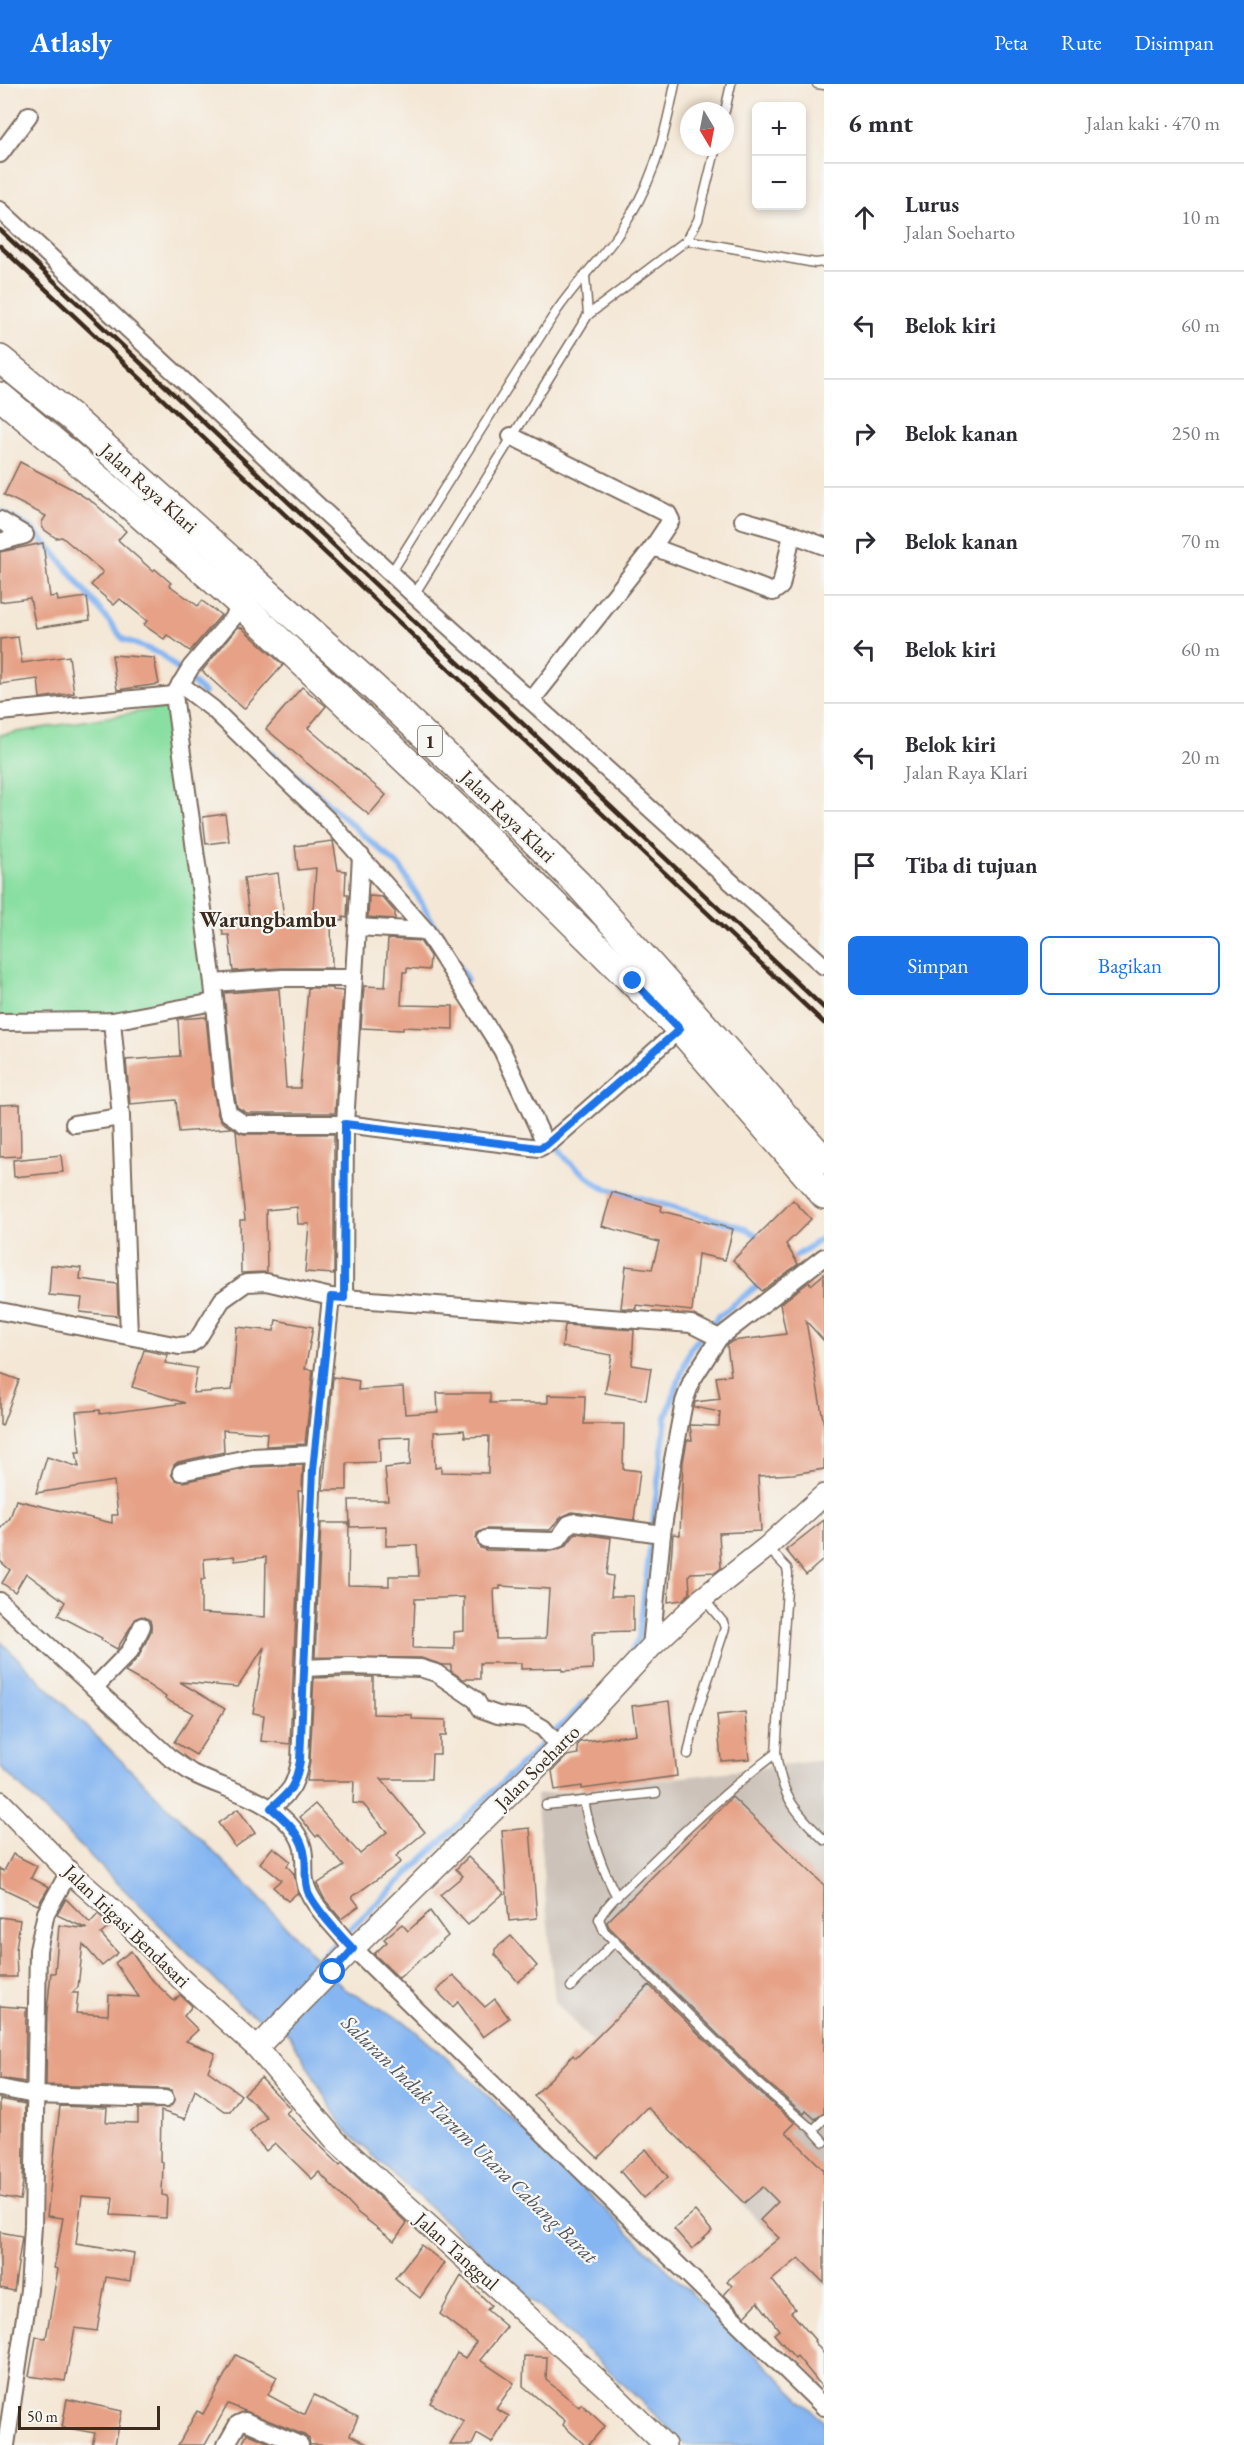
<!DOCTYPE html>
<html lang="id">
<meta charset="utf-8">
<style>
:root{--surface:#fff;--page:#f2f2f3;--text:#2b2b33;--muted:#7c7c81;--line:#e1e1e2;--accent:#1a73e8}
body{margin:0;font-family:"EB Garamond",serif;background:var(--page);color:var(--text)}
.controls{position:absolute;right:18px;top:18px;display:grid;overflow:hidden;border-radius:9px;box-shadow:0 3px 9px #0003}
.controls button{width:54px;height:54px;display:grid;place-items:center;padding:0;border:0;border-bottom:2px solid var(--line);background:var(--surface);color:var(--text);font:30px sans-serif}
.compass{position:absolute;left:680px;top:18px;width:54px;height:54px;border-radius:50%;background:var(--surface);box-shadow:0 3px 9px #0003;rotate:170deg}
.scale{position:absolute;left:18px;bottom:15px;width:142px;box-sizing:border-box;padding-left:6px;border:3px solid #3b2a1e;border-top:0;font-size:16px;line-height:21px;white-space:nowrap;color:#3b2a1e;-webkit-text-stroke:4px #f6f6f2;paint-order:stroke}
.stop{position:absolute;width:18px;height:18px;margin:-14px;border:4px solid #1a73e8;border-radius:50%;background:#fff}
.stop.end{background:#1a73e8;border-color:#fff;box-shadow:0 2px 6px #0008}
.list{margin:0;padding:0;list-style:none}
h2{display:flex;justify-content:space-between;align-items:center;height:78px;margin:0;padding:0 24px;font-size:26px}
h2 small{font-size:20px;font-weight:400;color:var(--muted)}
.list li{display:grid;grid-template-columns:39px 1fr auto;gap:18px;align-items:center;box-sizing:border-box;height:108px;padding:0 24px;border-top:2px solid var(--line)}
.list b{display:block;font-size:22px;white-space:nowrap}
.list p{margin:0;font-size:20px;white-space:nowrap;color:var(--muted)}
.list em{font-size:20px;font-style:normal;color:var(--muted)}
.actions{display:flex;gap:12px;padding:18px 24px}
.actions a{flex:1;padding:14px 0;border:2px solid var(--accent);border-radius:9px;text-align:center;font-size:21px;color:var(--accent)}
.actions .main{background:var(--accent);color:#fff}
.icon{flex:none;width:33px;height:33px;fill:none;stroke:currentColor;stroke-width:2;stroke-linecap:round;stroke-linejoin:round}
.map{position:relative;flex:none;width:824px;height:2361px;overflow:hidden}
header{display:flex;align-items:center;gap:36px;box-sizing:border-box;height:84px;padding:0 30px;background:var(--accent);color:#fff}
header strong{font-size:28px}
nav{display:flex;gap:33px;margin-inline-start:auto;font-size:21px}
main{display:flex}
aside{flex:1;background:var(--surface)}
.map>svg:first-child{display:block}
.industrial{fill:#ccc2b9}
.green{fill:#89dfa1;stroke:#628460;stroke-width:1.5}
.water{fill:#85b6f1;stroke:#607088;stroke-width:1.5}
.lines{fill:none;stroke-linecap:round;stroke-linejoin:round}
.stream{stroke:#85b6f1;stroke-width:6}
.building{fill:#e6a186;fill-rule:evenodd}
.service-casing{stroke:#7c6c5e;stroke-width:11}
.minor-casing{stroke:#7c6c5e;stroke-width:20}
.tertiary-casing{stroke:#7c6c5e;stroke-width:24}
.primary-casing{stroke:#7c6c5e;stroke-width:30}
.service{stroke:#fff;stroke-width:8}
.minor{stroke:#fff;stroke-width:16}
.tertiary{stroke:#fff;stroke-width:21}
.primary{stroke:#fff;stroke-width:27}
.rail{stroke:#3b2a1e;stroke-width:4.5}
.route{stroke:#1a73e8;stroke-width:8}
.labels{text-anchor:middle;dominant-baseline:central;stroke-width:4.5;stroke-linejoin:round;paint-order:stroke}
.shield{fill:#f6f6f2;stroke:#73675e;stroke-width:1.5}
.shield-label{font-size:18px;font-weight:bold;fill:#3b2a1e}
.street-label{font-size:20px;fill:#3b2a1e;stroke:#f6f6f2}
.water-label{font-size:21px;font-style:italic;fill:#51545d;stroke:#f6f6f2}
.quarter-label{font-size:22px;font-weight:bold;fill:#3b2a1e;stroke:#f6f6f2}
</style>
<header>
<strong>Atlasly</strong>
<nav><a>Peta</a><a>Rute</a><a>Disimpan</a></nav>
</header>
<main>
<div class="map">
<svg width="824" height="2361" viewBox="0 0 824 2361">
<rect width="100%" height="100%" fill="#f6f6f2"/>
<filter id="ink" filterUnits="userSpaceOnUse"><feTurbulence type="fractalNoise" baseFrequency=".0167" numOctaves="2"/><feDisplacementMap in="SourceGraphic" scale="12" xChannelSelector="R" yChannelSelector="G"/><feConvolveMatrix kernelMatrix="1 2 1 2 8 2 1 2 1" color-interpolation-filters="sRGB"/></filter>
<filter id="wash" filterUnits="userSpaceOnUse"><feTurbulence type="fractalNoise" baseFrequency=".008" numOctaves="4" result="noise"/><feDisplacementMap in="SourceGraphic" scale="24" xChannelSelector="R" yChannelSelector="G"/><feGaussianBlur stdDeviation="1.35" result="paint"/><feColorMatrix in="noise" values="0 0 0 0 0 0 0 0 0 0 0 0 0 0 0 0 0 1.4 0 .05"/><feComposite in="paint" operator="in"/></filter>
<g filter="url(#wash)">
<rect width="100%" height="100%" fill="#f4e7d5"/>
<path class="industrial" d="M824,1676V2203L749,2127L555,1918L536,1711Z"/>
<path class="green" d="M168,623L214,918L112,937L0,938V651Z"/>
<path class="water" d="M0,1557L245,1799L346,1906L404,1937L478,2002L824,2338V2361H686L614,2291L343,2044L289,1950L245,1926L0,1682Z"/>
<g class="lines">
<g class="stream">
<path d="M0,427L32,445L53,467L123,555L161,570L204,609"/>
<path d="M252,652L401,784L467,896"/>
<path d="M554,1058L568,1077L601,1103L745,1144L762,1155"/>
<path d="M789,1177L824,1153"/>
<path d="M627,1576L639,1554L666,1333L690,1265L719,1232L762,1198"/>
<path d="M313,1881L587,1617"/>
</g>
</g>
<g id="blocks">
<g class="building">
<path d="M20,378L72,405L94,419L126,447L118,456L153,487L155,485L171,499L169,501L198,522L202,517L221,531L190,567L167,551L164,555L144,541L147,537L120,515L114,521L91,501L103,488L62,453L56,454L42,444V438L46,432L4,411Z"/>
<path d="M43,459L50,513L57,512L58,517L87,513L90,536L36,544L30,514L0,518V468Z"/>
<path d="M238,543L242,544L283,581L244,625L202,587Z"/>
<path d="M18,553L22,579L69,572L74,609L40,614L38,595L0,600V555Z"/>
<path d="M112,571L154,574L159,600L117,606Z"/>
<path d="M302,603L326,622L308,644L386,711L369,731L266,645Z"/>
<path d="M225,730L229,757L206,760L203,733Z"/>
<path d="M333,757L338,786L346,787L345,810H348L347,834L343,833V837L331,836L332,884H282L233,887L229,851H223L221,835L249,832L244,794L278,789L285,841L312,840L316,784L298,786L295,762Z"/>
<path d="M369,812L382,813L395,828V835L368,833Z"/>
<path d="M388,855L420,857L430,872L429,886L407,884V888H403L401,921L453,922V945L403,943V946L361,944L364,902L385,903Z"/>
<path d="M308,904H333V906L343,907L335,1029H247L237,1023L233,1002L224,909L279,905L286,1004H300Z"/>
<path d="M206,933L213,1005L218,1031L222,1038L231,1044L179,1048L176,1016L130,1020L126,976L180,972L178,935Z"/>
<path d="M20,1020L21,1072L0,1073V1021Z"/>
<path d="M236,1047L244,1050H334V1190L305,1188L309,1140H298L297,1123L266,1126L267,1188L241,1189L240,1136H245Z"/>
<path d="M61,1071L63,1088L14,1093L13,1076Z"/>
<path d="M612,1108L662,1122L661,1127L733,1145L725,1176L698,1170L692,1227L636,1221V1225L621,1224L626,1182L652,1185L659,1158L602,1142Z"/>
<path d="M793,1116L811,1135L786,1160L798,1180L762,1207L733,1176Z"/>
<path d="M51,1181L81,1184L80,1195L117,1200L118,1232L80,1228L82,1214L49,1211Z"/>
<path d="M824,1190V1257L806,1237L824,1341V1385L793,1390L758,1392L761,1447L719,1449L721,1484L716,1488L691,1489L689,1491L690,1509L682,1516L668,1518L673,1450L680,1451L683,1378L687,1356H692L690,1341L719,1342L720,1328L694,1323L695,1318L720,1315L716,1293L731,1291L727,1261L733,1257L786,1250L780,1220L809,1198L811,1201Z"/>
<path d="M276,1236L313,1243L305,1285L313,1286L305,1360L266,1362L267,1349L223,1346L224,1368L178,1378L174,1381L171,1390L174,1395L183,1398L253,1383L303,1381L302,1407H298L300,1439L290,1660L261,1657L264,1631L253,1629L264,1563L238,1603L180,1598L225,1625L196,1671L174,1658L193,1629L165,1615L166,1613L148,1601L125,1588L139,1572L151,1547L150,1536L142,1532L136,1534L117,1565L101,1556L102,1554L58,1531L65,1518L26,1489L15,1508L2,1499L10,1486L0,1477V1445L10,1434L16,1416L112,1439V1431H118L114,1397L36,1409L47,1373L79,1383L76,1368H80L76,1328L100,1326V1330L185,1319L132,1303L144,1266L168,1271L165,1279L197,1284L193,1309L232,1306L237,1243L274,1247ZM234,1472L235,1477L266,1473L265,1533L201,1529V1496L205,1495L204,1475Z"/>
<path d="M565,1241L634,1246L632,1281L651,1284L646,1316L605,1309L612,1271L562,1263Z"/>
<path d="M0,1289L19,1296L2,1342L0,1341Z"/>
<path d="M333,1293L359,1297L358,1306L403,1303L405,1330L438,1328L437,1309H490V1319H548V1311L585,1312L584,1340H624L623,1385L640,1387L634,1436L572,1428L561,1433L550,1446L486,1445L477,1449L476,1455L480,1464L486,1466L552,1467L566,1462L576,1449L611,1454L607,1491L613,1492L611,1512H633V1547L595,1548V1550H592L593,1585L562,1587V1584L521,1585V1579H480V1595H463L451,1587V1581H443L421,1574L315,1573L321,1439H349L348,1501L389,1502V1492H419L417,1461L386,1462V1442L350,1443L349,1416H388L385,1384L410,1381L411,1353L379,1354L380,1378L347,1379V1406H323ZM464,1346L465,1353L489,1352L488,1389L441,1388V1383L435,1384L434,1348ZM500,1502L549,1505L546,1554L496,1555L494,1505H500ZM464,1513V1547L454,1548V1565L413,1564L415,1515Z"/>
<path d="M824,1436V1475L806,1491L786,1466Z"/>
<path d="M350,1593H373V1630L412,1631V1635L446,1636V1652H440V1670H432L431,1695H381L425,1748L396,1772L401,1778L352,1813L359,1822L341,1835L325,1816L317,1800L344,1782L318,1751L316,1753L300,1733L315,1720L360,1770L387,1748L363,1720L353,1719L354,1697H307L310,1677L314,1594Z"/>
<path d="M669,1617L677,1692L582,1705V1702L555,1706L552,1687L567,1672L578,1670L577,1662L580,1658L636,1650L632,1622Z"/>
<path d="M745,1628L749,1675L721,1677L717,1631Z"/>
<path d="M732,1713L824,1801V2029L815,2035L806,2027L804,2030L760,1992L609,1843L607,1838Z"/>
<path d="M238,1725L255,1749L235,1763L218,1739Z"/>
<path d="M530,1744L537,1834L509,1837L502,1747Z"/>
<path d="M273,1763L290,1777L287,1782L294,1790L298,1810L297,1809L288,1817L273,1803L281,1796L260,1779Z"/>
<path d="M13,1770L37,1782L31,1794L49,1803L38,1821L0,1803V1785L4,1787Z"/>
<path d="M468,1773L504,1809L468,1841L440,1811L463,1792L456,1785Z"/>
<path d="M66,1815L90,1839L98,1830L111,1841L101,1850L118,1869L102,1882L83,1860L78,1903L72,1909H78L76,1929L108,1931L109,1911L139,1913L115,1879L131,1867L149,1893L174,1917L180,1911L192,1922L184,1932L198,1946L186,1957L215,1969L208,1987L241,2011L230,2027H224L195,2006L185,2035L161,2027L160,2077L163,2078L162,2111L167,2112L166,2134L111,2131L113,2114L82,2112L76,2160L134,2169L130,2197L106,2193L97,2247L75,2244L65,2297L29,2292L36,2253L46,2254L58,2185L54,2184L63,2134L47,2132L60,2022L107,2024L106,2038L138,2039V2025L169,2024L175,2015L171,2006L165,2005L46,2001L47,1927L51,1889H55L59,1841L87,1845L57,1831Z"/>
<path d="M430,1827L448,1852L399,1894L374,1870L387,1858L384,1855L402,1840L408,1847Z"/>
<path d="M0,1833L20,1836L16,1866L17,1893H0Z"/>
<path d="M511,1852L537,1882L518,1898L495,1871V1865Z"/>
<path d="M453,1891L485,1923L495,1915L509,1934L483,1953L458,1918L453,1923L437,1907Z"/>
<path d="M649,1901L752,2002L795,2039L786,2048L824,2086V2199L799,2174L772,2196L795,2225L791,2228L815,2256L814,2257L824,2270V2305L797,2272L795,2274L774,2250L779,2246L758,2218L745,2232L724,2211L732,2202L727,2197L779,2154L760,2136L778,2118L763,2103L744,2119L647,2023L598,2074L534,2012L573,1971L576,1974Z"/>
<path d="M0,1922L26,1924L25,1998L0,1994Z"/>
<path d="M261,1994L291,2025L286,2029L340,2081L342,2079L407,2139L394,2157L358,2129L319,2088L312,2095L275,2059L266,2067L250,2048L267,2033L244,2010Z"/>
<path d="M0,2015L25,2020L23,2098L20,2116L0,2112Z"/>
<path d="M646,2065L668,2093L643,2114L620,2087Z"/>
<path d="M695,2127L712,2147L692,2165L674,2145Z"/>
<path d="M0,2148L22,2152L14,2207L0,2204Z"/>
<path d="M421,2161L444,2179L420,2214L395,2194Z"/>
<path d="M461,2192L491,2221L487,2226L507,2243L480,2276L514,2299L496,2325L509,2332L492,2359L477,2350L472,2361H450L464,2337L430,2319L457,2269L465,2274L476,2258L440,2230Z"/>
<path d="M236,2271L277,2293L268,2311L303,2330H305L314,2311L358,2333L350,2351L369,2361H310L309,2355L304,2351L228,2320L205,2361H178L197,2327L203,2330Z"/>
<path d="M524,2272L547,2273L546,2296L579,2323L581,2320L605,2342L588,2361H585L563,2341L565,2337L523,2302Z"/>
<path d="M67,2315L122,2327L115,2361H92L95,2349L62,2343Z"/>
<path d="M247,2349L274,2361H242Z"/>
</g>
</g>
</g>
<g filter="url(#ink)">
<use href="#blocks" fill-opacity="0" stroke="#7c6c5e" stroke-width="1.5"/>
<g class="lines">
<g class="service-casing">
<g id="service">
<path d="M817,0L824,1"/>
<path d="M725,27L731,0"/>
<path d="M687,156L815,179L824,178"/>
<path d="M585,192L588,231"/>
<path d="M391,489C445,403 499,316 554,231C572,203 597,179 617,152C653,101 663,60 675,0"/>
<path d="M414,511L588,231L687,156L698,136L716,63"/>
<path d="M767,1463L787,1484L788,1490L776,1669C782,1713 793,1725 824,1756"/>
<path d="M776,1669C727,1706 683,1748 639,1791C626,1804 607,1819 599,1835L604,1847L756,1997L813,2046"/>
<path d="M688,1670L697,1629L725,1544L723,1538L703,1514"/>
<path d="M584,1717C591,1752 600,1782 617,1813"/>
<path d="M546,1721L656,1709"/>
<path d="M571,1903L615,1857"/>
<path d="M824,2035L813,2046L824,2058"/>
</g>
</g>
<g class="minor-casing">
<g id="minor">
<path d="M0,70L29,31"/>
<path d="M0,126L414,511L824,882"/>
<path d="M511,352L668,430L671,436L653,463L773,508L781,502L792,450L743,436"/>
<path d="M0,436L25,451L0,458"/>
<path d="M792,450L824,462"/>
<path d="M243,522L191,583L174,611L213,899L223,1004L228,1029L244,1040H345L539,1064L552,1057L680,945"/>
<path d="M180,600L213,625L331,739L426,847L502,966L546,1061"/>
<path d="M531,617L653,463"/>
<path d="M0,628L174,611"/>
<path d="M357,843L361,772"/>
<path d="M213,899L282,894H353"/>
<path d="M112,937L121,1033L129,1251"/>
<path d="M0,938L112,937L214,918"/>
<path d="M74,1040L121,1033"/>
<path d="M344,1213L345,1040L357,843L426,847"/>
<path d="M0,1227L179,1262L189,1261L197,1256L222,1216L246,1199L266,1198L331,1213L691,1240L719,1254"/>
<path d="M181,1388L252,1373L315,1370"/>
<path d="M486,1455L552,1457L558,1455L569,1440L575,1438L662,1450"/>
<path d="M0,1517L169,1673C177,1678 184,1684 192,1689C225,1706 263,1712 289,1740C315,1767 297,1786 309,1809C317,1826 334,1842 346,1857L824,2323"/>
<path d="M651,1563L662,1450L673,1376L684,1318L692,1296L719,1254L824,1173"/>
<path d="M304,1584L350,1582L420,1584L436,1589L476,1616L481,1625L498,1631L525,1634L543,1644L559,1662"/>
<path d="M94,1604L130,1567L142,1542"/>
<path d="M271,1724C291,1707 295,1703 300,1677L313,1386L331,1213"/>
<path d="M0,2004L34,2011L165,2015"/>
<path d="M6,2361L29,2206L33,2141L38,1866L46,1829L69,1788"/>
<path d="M226,2361L238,2340L245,2337L300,2361"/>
</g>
</g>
<g class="tertiary-casing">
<g id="tertiary">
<path d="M0,1718L69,1788L124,1836L181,1895L257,1964L336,2057L612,2309L665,2361"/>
<path d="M257,1964L353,1865L559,1662L651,1563L703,1514L767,1463L824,1411"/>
</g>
</g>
<g class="primary-casing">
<g id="primary">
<path d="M0,275L70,332L372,602L492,715L578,800L824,1076"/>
<path d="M0,312L128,420L243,522L469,736L680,945L824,1111"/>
</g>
</g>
<use href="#service" class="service"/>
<use href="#minor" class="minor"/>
<use href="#tertiary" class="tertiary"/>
<use href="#primary" class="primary"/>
<g class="rail">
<path d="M0,146L824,924"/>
<path d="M0,162L824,939"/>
</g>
</g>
</g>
<g class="lines" filter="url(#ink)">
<path class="route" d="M333,1888L353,1865C339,1850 318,1828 309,1810C303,1798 307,1785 305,1773C303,1751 286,1737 271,1724C291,1707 295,1703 300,1677L313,1386L331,1213L344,1214L345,1040L539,1064L546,1061L680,945L633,897"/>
</g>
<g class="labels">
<rect class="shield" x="418" y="642" width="24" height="30" rx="4.5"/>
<g class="shield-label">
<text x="430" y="657">1</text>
</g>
<g class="street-label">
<text transform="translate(149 404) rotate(42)">Jalan Raya Klari</text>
<text transform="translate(508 732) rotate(44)">Jalan Raya Klari</text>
<text transform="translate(537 1683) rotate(-45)">Jalan Soeharto</text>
<text transform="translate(127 1842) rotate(44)">Jalan Irigasi Bendasari</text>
<text transform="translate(457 2167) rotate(42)">Jalan Tanggul</text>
</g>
<g class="water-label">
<text transform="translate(470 2055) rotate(44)">Saluran Induk Tarum Utara Cabang Barat</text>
</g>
<g class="quarter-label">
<text x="268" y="835">Warungbambu</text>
</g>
</g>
</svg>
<div class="controls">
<button>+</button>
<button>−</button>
</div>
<svg class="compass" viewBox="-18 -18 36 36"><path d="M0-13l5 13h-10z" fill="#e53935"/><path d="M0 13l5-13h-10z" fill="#7c7c81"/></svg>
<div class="scale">50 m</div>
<div class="stop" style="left:333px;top:1888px"></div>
<div class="stop end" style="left:633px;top:897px"></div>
</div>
<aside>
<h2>6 mnt<small>Jalan kaki · 470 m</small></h2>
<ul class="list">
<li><svg class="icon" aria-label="ahead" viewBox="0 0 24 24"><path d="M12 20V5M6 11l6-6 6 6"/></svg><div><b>Lurus</b><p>Jalan Soeharto</p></div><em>10 m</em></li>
<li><svg class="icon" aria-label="left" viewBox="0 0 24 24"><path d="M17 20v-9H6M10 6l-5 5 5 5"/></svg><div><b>Belok kiri</b></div><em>60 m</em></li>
<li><svg class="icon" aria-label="right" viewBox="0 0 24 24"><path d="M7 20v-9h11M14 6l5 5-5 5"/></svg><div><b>Belok kanan</b></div><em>250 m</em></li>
<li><svg class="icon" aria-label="right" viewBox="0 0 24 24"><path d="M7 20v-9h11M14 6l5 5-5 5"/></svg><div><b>Belok kanan</b></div><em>70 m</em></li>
<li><svg class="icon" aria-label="left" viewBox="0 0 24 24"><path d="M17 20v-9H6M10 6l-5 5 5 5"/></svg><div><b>Belok kiri</b></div><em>60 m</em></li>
<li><svg class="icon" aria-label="left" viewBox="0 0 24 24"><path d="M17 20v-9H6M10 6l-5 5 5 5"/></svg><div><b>Belok kiri</b><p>Jalan Raya Klari</p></div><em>20 m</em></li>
<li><svg class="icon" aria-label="arrive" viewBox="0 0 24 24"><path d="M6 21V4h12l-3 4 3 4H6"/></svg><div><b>Tiba di tujuan</b></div></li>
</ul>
<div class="actions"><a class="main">Simpan</a><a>Bagikan</a></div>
</aside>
</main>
